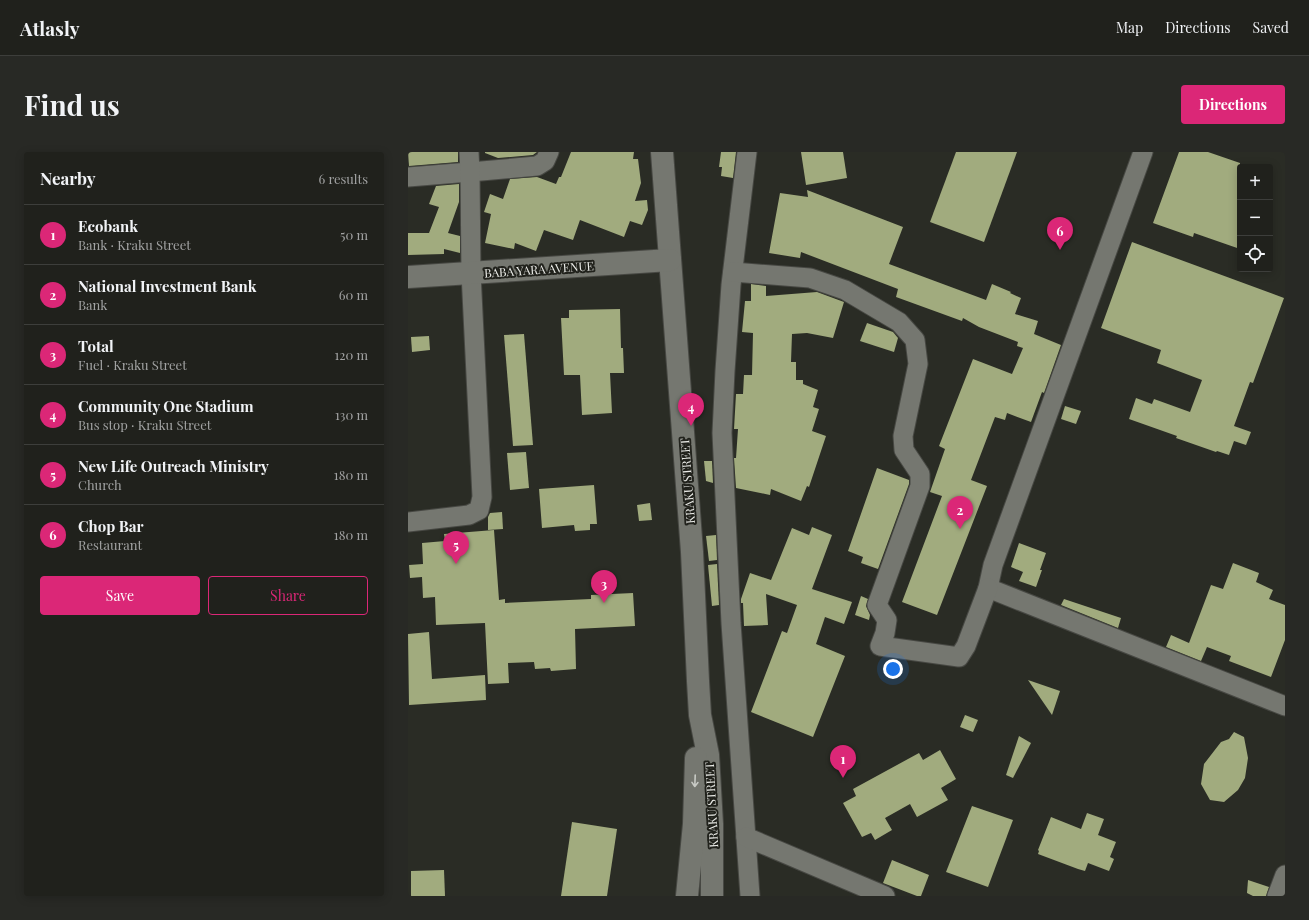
<!DOCTYPE html>
<meta charset="utf-8">
<style>
:root{--surface:#20211c;--page:#282925;--text:#f1f3f6;--muted:#a2a3a3;--line:#3d3e3b;--accent:#db2777}
body{margin:0;font-family:"Playfair Display",serif;background:var(--page);color:var(--text)}
.controls{position:absolute;right:12px;top:12px;display:grid;overflow:hidden;border-radius:4px;box-shadow:0 2px 10px #0003}
.controls button{width:36px;height:36px;display:grid;place-items:center;padding:0;border:0;border-bottom:1px solid var(--line);background:var(--surface);color:var(--text);font:20px sans-serif}
.you{position:absolute;left:485px;top:517px;width:14px;height:14px;margin:-10px;border:3px solid #fff;border-radius:50%;background:#1a73e8;box-shadow:0 0 0 6px #1a73e833}
.badge{display:grid;place-items:center;width:26px;height:26px;border-radius:50%;background:var(--accent);color:#fff;font-size:13px;font-weight:700}
.pin{position:absolute;translate:-50% -33px;filter:drop-shadow(0 1px 2px #0008)}
.pin::after{content:'';position:absolute;top:21px;width:14px;height:12px;background:inherit;clip-path:polygon(0 0,100% 0,50% 100%)}
.list{margin:0;padding:0;list-style:none}
h2{display:flex;justify-content:space-between;align-items:center;height:52px;margin:0;padding:0 16px;font-size:17px}
h2 small{font-size:13px;font-weight:400;color:var(--muted)}
.list li{display:grid;grid-template-columns:26px 1fr auto;gap:12px;align-items:center;box-sizing:border-box;height:60px;padding:0 16px;border-top:1px solid var(--line)}
.list b{display:block;font-size:15px;white-space:nowrap}
.list p{margin:0;font-size:13px;white-space:nowrap;color:var(--muted)}
.list em{font-size:13px;font-style:normal;color:var(--muted)}
.actions{display:flex;gap:8px;padding:12px 16px}
.actions a{flex:1;padding:9px 0;border:1px solid var(--accent);border-radius:4px;text-align:center;font-size:14px;color:var(--accent)}
.actions .main{background:var(--accent);color:#fff}
.icon{flex:none;width:22px;height:22px;fill:none;stroke:currentColor;stroke-width:2;stroke-linecap:round;stroke-linejoin:round}
.map{position:relative;flex:none;width:877px;height:744px;overflow:hidden;border-radius:4px}
header{display:flex;align-items:center;gap:24px;box-sizing:border-box;height:56px;padding:0 20px;background:var(--surface);border-bottom:1px solid var(--line)}
header strong{font-size:19px}
nav{display:flex;gap:22px;margin-inline-start:auto;font-size:14px}
.intro{display:flex;align-items:center;justify-content:space-between;box-sizing:border-box;height:96px;padding:0 24px}
h1{margin:0;font-size:28px}
.button{padding:10px 18px;border-radius:4px;background:var(--accent);color:#fff;font-size:14px;font-weight:700}
main{display:flex;gap:24px;padding:0 24px}
aside{flex:1;background:var(--surface);border-radius:4px;box-shadow:0 2px 10px #0003}
.map>svg:first-child{display:block}
.building{fill:#a1ab7e}
.lines{fill:none;stroke-linecap:round;stroke-linejoin:round}
.street-casing{stroke:#474843;stroke-width:21}
.secondary-casing{stroke:#474843;stroke-width:24}
.street{stroke:#757770;stroke-width:19}
.secondary{stroke:#757770;stroke-width:22}
.oneway{stroke:#c8cac5}
.labels{text-anchor:middle;dominant-baseline:central;stroke-width:4;stroke-linejoin:round;paint-order:stroke}
.street-label{font-size:12px;fill:#ecede9;stroke:#21221c}
</style>
<header>
<strong>Atlasly</strong>
<nav><a>Map</a><a>Directions</a><a>Saved</a></nav>
</header>
<div class="intro"><h1>Find us</h1><a class="button">Directions</a></div>
<main>
<aside>
<h2>Nearby<small>6 results</small></h2>
<ul class="list">
<li><span class="badge">1</span><div><b>Ecobank</b><p>Bank · Kraku Street</p></div><em>50 m</em></li>
<li><span class="badge">2</span><div><b>National Investment Bank</b><p>Bank</p></div><em>60 m</em></li>
<li><span class="badge">3</span><div><b>Total</b><p>Fuel · Kraku Street</p></div><em>120 m</em></li>
<li><span class="badge">4</span><div><b>Community One Stadium</b><p>Bus stop · Kraku Street</p></div><em>130 m</em></li>
<li><span class="badge">5</span><div><b>New Life Outreach Ministry</b><p>Church</p></div><em>180 m</em></li>
<li><span class="badge">6</span><div><b>Chop Bar</b><p>Restaurant</p></div><em>180 m</em></li>
</ul>
<div class="actions"><a class="main">Save</a><a>Share</a></div>
</aside>
<div class="map">
<svg width="877" height="744" viewBox="0 0 877 744">
<rect width="100%" height="100%" fill="#2a2c25"/>
<g class="building">
<path d="M0,0H50V10L1,14Z"/>
<path d="M77,0H129L125,3L90,6L77,1Z"/>
<path d="M163,0H226L225,7H230L233,31L227,49L239,48L240,58L234,73L222,69L216,85L172,68L165,88L136,78L128,99L107,91L106,97L77,91L83,62L76,60L82,42L95,47L102,27L129,25L148,32L151,25H153Z"/>
<path d="M313,0H328L325,26L313,24L314,15H311Z"/>
<path d="M393,0H435L439,26L398,33Z"/>
<path d="M548,0H609L576,90L522,70Z"/>
<path d="M771,0H800L832,11V97L786,81L785,85L745,71Z"/>
<path d="M51,32V50L40,81L52,84V101L36,97V102L0,103V81H21L31,55L21,52L28,34Z"/>
<path d="M399,38L495,75L481,112L578,148L584,132L603,140L602,141L613,146L607,162L630,169L626,182L653,193L636,241L634,240L623,270L599,261L597,268L587,265L563,328L579,334L529,463L494,450L534,344L522,340L537,297L531,294L565,207L604,222L615,196L609,194L610,190L571,175L555,166L554,169L488,145L490,137L393,100L392,106L361,101L372,41L400,45Z"/>
<path d="M724,90L876,146L845,231L842,230L826,274L843,280L838,293L826,289L821,303L809,299L808,300L768,286L769,284L721,267L728,246L744,252L746,247L782,260L794,228L749,211L753,198L693,176Z"/>
<path d="M343,132L358,134V144L409,140L436,150L425,186L399,181L384,182L383,210H388V228H395V232L410,238L405,255L411,257L404,279L418,284L401,335L399,334L393,349L363,337L362,343L328,336L326,306H328L330,277H326L328,242H335L336,223H344L345,181L334,180L337,149H343Z"/>
<path d="M212,157L213,196H215L216,221H202L204,261L174,263L172,223H156L153,166H161V158Z"/>
<path d="M459,171L485,180L490,186L486,200L452,189Z"/>
<path d="M116,182L125,293L105,294L96,183Z"/>
<path d="M21,184L22,198L4,200L3,185Z"/>
<path d="M657,254L673,259L668,272L653,267Z"/>
<path d="M118,300L121,336L102,338L99,301Z"/>
<path d="M296,309H304L305,331L298,329Z"/>
<path d="M469,316L501,328V332L470,417L453,411L455,405L440,399Z"/>
<path d="M186,333L189,372H182V378L167,379L166,373L134,376L131,337Z"/>
<path d="M242,351L244,368L231,369L229,353Z"/>
<path d="M94,360L95,377L80,378V365L82,361Z"/>
<path d="M404,375L424,383L404,437L444,450L436,472L417,465L408,492L437,504L405,585L343,560L374,479L379,481L389,453L358,442L360,473L336,474L335,451H333V447L342,421L363,428L384,376L401,383Z"/>
<path d="M86,378L91,448L97,447V451L183,447V443L225,441L227,474L167,477L168,517L143,519L142,516L127,517L126,510L100,511L101,531L80,532L77,471L28,473L27,445L15,446L14,425L2,426L1,413L15,412L14,391L37,389L36,382Z"/>
<path d="M308,383L309,408L301,409L298,384Z"/>
<path d="M611,391L638,401L632,418H634L628,435L611,429L615,420L603,415Z"/>
<path d="M825,411L851,421L848,430L865,438L861,447L877,453V488L863,525L821,509L823,504L799,495L793,509L758,495L763,483L781,491L803,433L815,437Z"/>
<path d="M309,412L311,453L304,454L300,413Z"/>
<path d="M453,444L460,447L458,454L462,463L461,468L447,463Z"/>
<path d="M656,447L713,466L710,476L653,453Z"/>
<path d="M21,480L24,527L77,523L78,548L1,553L0,482Z"/>
<path d="M620,528L652,539L644,563Z"/>
<path d="M557,563L570,568L565,580L552,575Z"/>
<path d="M826,580L836,585L840,606L837,626L830,638L816,650L802,648L793,632L796,612L813,590L821,587Z"/>
<path d="M611,584L623,591L605,626L598,623Z"/>
<path d="M532,598L548,627L533,636L540,648L509,665L502,652L477,666L484,678L467,688L463,681L454,685L435,651L448,644L445,637L511,601L515,608Z"/>
<path d="M564,654L605,668L580,735L538,720Z"/>
<path d="M679,661L696,667L690,683L708,690L702,705L706,707L701,719L680,711L677,719L670,717L630,702L631,699L630,698L643,665L673,677Z"/>
<path d="M164,670L209,677L199,744H153Z"/>
<path d="M484,708L521,723L513,744H509L475,731Z"/>
<path d="M36,718L37,744H3V719Z"/>
<path d="M840,728L861,735L858,744H845L839,741Z"/>
</g>
<g class="lines">
<g class="street-casing">
<g id="street">
<path d="M339,0L323,133L317,219L314,281L323,471L342,744"/>
<path d="M735,0L585,413L580,436L877,554"/>
<path d="M0,25L62,20L129,14L137,9L141,0"/>
<path d="M325,120L402,126L437,138L491,170L507,188L510,212L495,284L496,298L512,322V334L469,453L479,468L477,481L472,494L551,505L558,494L580,436"/>
<path d="M0,370L61,363L71,358L74,345L63,121L62,20L61,0"/>
<path d="M338,685L477,744"/>
<path d="M869,744L877,723"/>
</g>
</g>
<g class="secondary-casing">
<g id="secondary">
<path d="M254,0L284,400L290,529L292,563L300,603L304,672V744"/>
<path d="M0,125L262,108"/>
<path d="M279,744L286,672L288,606"/>
</g>
</g>
<use href="#street" class="street"/>
<use href="#secondary" class="secondary"/>
</g>
<defs><path id="oneway-shaft" d="M-6 0H5M1.5-3L5.5 0L1.5 3" fill="none" stroke-width="1.6" stroke-linecap="round" stroke-linejoin="round"/></defs>
<use class="oneway" href="#oneway-shaft" transform="translate(287 629) rotate(92)"/>
<g class="labels">
<g class="street-label">
<text transform="translate(131 117) rotate(-4)">BABA YARA AVENUE</text>
<text transform="translate(279 329) rotate(-94)">KRAKU STREET</text>
<text transform="translate(303 653) rotate(-93)">KRAKU STREET</text>
</g>
</g>
</svg>
<div class="controls">
<button>+</button>
<button>−</button>
<button><svg class="icon" aria-label="locate" viewBox="0 0 24 24"><circle cx="12" cy="12" r="6"/><path d="M12 2v4M12 18v4M2 12h4M18 12h4"/></svg></button>
</div>
<div class="you"></div>
<div class="pin badge" style="left:435px;top:626px">1</div>
<div class="pin badge" style="left:552px;top:377px">2</div>
<div class="pin badge" style="left:196px;top:451px">3</div>
<div class="pin badge" style="left:283px;top:274px">4</div>
<div class="pin badge" style="left:48px;top:412px">5</div>
<div class="pin badge" style="left:652px;top:98px">6</div>
</div>
</main>
